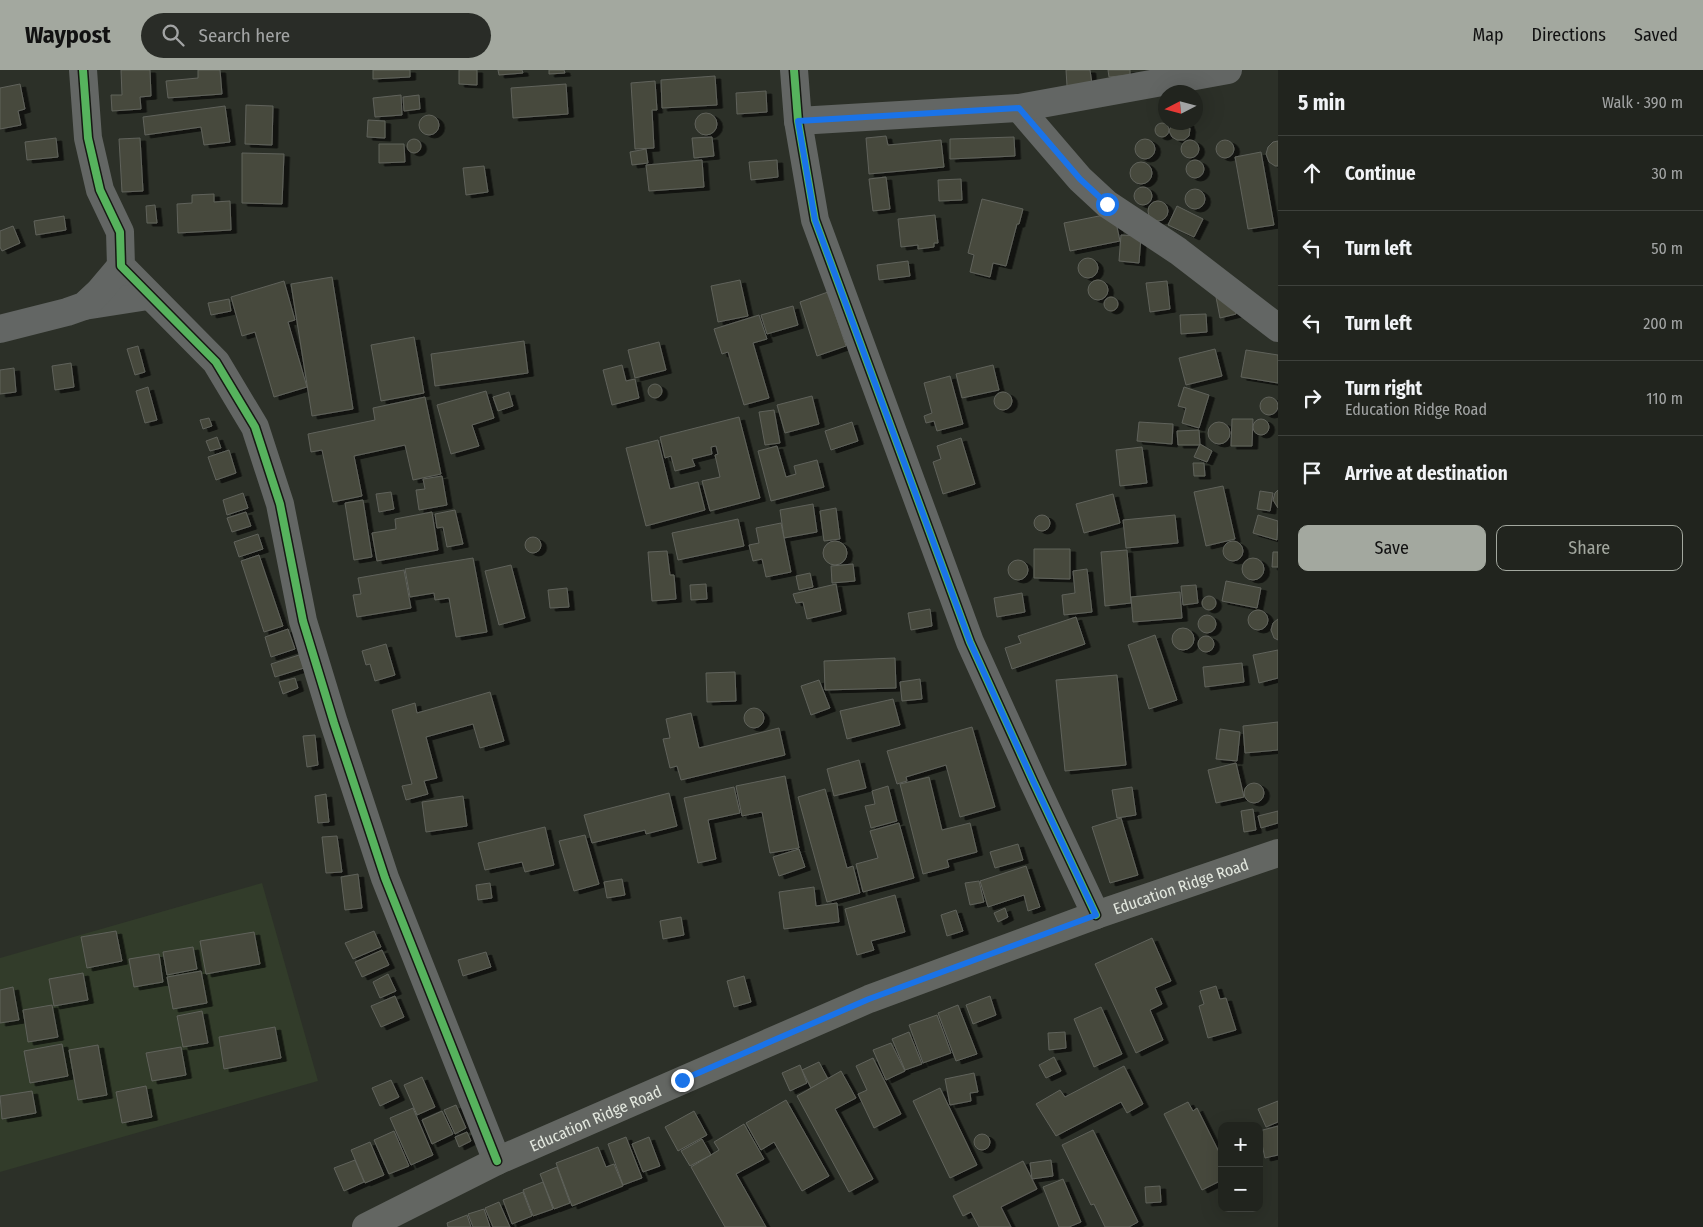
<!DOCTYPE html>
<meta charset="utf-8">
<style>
:root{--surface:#21241e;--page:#292c27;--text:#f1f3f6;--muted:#a2a4a4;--line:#3e413c;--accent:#a3a89f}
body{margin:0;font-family:"Fira Sans Condensed",sans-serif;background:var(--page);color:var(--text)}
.controls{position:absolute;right:15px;bottom:15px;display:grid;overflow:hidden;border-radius:10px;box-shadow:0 5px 20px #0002}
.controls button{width:45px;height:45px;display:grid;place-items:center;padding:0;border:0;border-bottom:1px solid var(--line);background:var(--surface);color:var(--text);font:25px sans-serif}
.compass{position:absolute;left:1158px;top:15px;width:45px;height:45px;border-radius:50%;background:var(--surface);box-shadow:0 5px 20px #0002;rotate:264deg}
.stop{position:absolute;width:15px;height:15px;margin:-11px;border:4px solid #1a73e8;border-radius:50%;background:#fff}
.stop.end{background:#1a73e8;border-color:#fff;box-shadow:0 1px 5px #0008}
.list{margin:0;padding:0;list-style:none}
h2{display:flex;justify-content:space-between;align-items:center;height:65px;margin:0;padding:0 20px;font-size:21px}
h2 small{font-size:16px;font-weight:400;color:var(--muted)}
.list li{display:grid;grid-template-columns:32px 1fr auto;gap:15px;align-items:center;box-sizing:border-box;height:75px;padding:0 20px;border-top:1px solid var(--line)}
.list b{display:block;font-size:19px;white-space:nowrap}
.list p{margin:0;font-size:16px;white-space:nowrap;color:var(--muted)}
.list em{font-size:16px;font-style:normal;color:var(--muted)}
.actions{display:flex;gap:10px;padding:15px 20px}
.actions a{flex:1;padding:11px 0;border:1px solid var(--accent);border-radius:10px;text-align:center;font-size:18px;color:var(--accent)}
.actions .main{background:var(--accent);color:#111}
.icon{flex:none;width:28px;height:28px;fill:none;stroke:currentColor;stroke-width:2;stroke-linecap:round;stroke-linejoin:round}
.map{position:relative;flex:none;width:1278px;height:1157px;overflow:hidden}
header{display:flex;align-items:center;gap:30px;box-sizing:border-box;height:70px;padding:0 25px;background:var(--accent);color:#111}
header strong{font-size:24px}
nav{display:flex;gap:28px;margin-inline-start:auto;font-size:18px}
.search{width:350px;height:45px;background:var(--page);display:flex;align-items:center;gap:12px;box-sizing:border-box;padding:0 18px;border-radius:28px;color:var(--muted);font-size:19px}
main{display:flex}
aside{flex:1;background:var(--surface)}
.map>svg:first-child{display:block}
.built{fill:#323c2a}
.building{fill:#474a3e;stroke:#60625b;filter:url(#shadow)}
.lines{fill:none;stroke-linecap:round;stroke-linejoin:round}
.minor{stroke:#636664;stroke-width:28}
.major{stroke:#636662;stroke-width:28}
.cycleway-casing{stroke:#161913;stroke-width:11}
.cycleway{stroke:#56b35d;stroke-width:8}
.route{stroke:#1a73e8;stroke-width:6}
.labels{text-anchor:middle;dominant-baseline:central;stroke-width:4.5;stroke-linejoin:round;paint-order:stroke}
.street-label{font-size:16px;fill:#e3e8df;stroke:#161913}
</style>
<header>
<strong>Waypost</strong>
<div class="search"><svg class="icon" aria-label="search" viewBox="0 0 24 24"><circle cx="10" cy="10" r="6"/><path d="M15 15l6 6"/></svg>Search here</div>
<nav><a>Map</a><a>Directions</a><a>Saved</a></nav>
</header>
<main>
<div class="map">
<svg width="1278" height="1157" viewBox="0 0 1278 1157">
<defs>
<filter id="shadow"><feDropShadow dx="5.5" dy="3" stdDeviation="0" flood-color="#0009"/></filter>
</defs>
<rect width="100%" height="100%" fill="#2c3028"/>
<path class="built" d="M262,813L318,1011L0,1102V888Z"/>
<g class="building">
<path d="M121,0H150L151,26L140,27L141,39L112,41L111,25H122Z"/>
<path d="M198,0H220L222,24L168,28L166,11L198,8Z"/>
<path d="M373,0H410V7L373,9Z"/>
<path d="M459,0H477V15L459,14Z"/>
<path d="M498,0H522L523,3L499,5Z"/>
<path d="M549,0H564L565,3L549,4Z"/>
<path d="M1066,0H1090L1092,14L1067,16Z"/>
<path d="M1108,0H1130V5L1109,7Z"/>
<path d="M715,6L717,35L662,38L661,10Z"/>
<path d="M655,11L657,40H652L654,78L635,79L631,13Z"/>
<path d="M20,14L25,39L18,41L21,55L0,59V18Z"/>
<path d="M566,14L568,44L513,48L511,18Z"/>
<path d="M766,21L767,42L737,44L736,23Z"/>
<path d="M401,25L402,45L375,47L373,28Z"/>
<path d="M419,25L420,39L404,41L403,27Z"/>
<path d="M246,35L273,36L272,75L245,74Z"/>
<path d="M225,36L230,72L204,75L201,57L145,65L143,47Z"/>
<circle cx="706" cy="54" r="11"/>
<circle cx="429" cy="55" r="10"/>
<path d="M368,50L385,51V68L367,67Z"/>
<path d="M1173,52L1188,53L1190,59L1189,66L1184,70H1177L1172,67L1169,61Z"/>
<circle cx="1162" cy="60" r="7"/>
<path d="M886,66L888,75L941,70L944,97L869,104L866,68Z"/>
<path d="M712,67L714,86L694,88L692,68Z"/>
<path d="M1014,67L1015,86L950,89V69Z"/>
<path d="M56,68L58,87L27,90L25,72Z"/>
<path d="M140,68L143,121L122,122L119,69Z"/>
<circle cx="1145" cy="79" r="10"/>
<circle cx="414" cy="76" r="7"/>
<circle cx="1225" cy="79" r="9"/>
<circle cx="1190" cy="79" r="9"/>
<path d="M1278,71V96H1275L1269,92L1266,84L1268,77L1273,72Z"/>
<path d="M379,74H404L405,92L379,93Z"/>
<path d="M646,79L648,93L632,95L630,82Z"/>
<path d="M1261,82L1274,155L1248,159L1235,87Z"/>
<path d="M242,83L284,84L282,134L242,133Z"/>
<path d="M702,90L704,117L649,121L646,95Z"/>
<path d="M777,90L778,107L751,110L749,92Z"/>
<circle cx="1195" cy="99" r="9"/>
<circle cx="1141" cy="103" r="11"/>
<path d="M484,96L488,122L466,125L463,98Z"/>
<path d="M886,107L890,139L873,141L869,109Z"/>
<path d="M961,109L962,130L939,131L938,110Z"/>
<circle cx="1143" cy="126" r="9"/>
<circle cx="1195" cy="129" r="10"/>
<path d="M214,124V132L230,131L231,160L178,163L177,134L192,133V125Z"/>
<path d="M982,129L1023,139L1019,154H1017L1006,196L993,193L990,207L970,202L974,185L968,183Z"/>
<circle cx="1158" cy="141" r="10"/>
<path d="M155,135L157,153H147L146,136Z"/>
<path d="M1177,136L1203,149L1194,167L1168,155Z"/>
<path d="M1114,143L1120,171L1070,181L1064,153Z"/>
<path d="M935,145L938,173H934V177L918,179V175L901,177L898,149Z"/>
<path d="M64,146L66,160L36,165L34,151Z"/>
<path d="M13,156L20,173L2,181L0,177V161Z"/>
<path d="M1121,165L1141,166L1139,193L1119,191Z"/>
<circle cx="1088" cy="198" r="10"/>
<path d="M908,191L910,206L879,210L877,195Z"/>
<path d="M332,207L353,339L312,346L291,214Z"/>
<path d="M740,210L748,246L718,252L711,216Z"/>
<circle cx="1098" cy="220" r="10"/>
<path d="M284,211L295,250L288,252L307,317L274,327L255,262L242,266L231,227Z"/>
<path d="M1167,211L1170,239L1150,242L1146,213Z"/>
<path d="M828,222L846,276L817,286L800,232Z"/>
<path d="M1232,224L1236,244L1220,248L1216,227Z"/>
<circle cx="1111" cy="234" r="7"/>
<path d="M229,229L231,241L211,245L208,233Z"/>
<path d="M793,236L798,255L767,264L761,245Z"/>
<path d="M1206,244L1207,262L1181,264L1180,245Z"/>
<path d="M759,245L767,269L753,273L769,328L744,335L728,282L722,284L714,259Z"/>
<path d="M414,267L424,323L381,331L371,275Z"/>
<path d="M524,271L528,303L435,316L431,284Z"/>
<path d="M659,272L666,300L635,308L628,280Z"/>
<path d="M138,276L145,302L135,305L127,279Z"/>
<path d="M1215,279L1222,306L1186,315L1179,288Z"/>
<path d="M1246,280L1278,285V313L1241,307Z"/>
<path d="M71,293L74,317L55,320L52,296Z"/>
<path d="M622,295L626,311L635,309L639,328L612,335L603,300Z"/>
<path d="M993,295L999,320L962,328L956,304Z"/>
<path d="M14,298L16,322L0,324V300Z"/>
<path d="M950,306L963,354L937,361L934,351L926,353L924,346L932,343L924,313Z"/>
<circle cx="655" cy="321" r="7"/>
<path d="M148,317L157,350L145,353L136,321Z"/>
<path d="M1184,317L1209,325L1199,358L1182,353L1186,338L1178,336Z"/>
<path d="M486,321L494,348L472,355L479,376L451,384L437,335Z"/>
<circle cx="1003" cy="331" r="9"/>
<path d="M509,322L513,336L498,341L493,327Z"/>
<path d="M812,326L819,354L785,363L777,335Z"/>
<circle cx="1269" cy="336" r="9"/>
<path d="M425,327L441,404L413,410L405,375L354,386L362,426L333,432L322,380L311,382L308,364L375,350L373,338Z"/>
<path d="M774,340L780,373L765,375L759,342Z"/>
<path d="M739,347L760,428L710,441L702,411L720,407L715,385L718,384L716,376L711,377L712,384L692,389L695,396L675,401L671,386L665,388L660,367Z"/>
<path d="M209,348L212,356L203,359L200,350Z"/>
<path d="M1232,349H1253L1252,376H1231Z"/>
<circle cx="1261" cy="357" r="8"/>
<path d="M852,352L858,371L831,380L825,361Z"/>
<path d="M1139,352L1173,354L1172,374L1137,371Z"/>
<circle cx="1219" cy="363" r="11"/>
<path d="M1199,360L1200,375H1178L1177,361Z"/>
<path d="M217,367L221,378L210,381L206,371Z"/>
<path d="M961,368L975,414L943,424L933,392L941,389L937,376Z"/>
<path d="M658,370L670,419L698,412L705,440L646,456L626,378Z"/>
<path d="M1200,374L1212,381L1207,392L1194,387Z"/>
<path d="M777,376L786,407L796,404L794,396L817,390L824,417L771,431L758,381Z"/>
<path d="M1142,377L1147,413L1120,416L1116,380Z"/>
<path d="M229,380L236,403L216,410L208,387Z"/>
<path d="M1193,393H1204L1205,406H1194Z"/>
<path d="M442,406L447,435L419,440L416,420L425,419L423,409Z"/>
<path d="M1223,416L1235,469L1206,476L1194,422Z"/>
<path d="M1278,420V438L1273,430L1275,423Z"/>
<path d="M1260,421L1273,423L1270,441L1257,439Z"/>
<path d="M391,422L394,439L379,442L376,424Z"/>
<path d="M243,423L248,438L227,445L223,430Z"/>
<path d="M1113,424L1120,453L1084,463L1076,434Z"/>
<path d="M363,430L372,487L354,490L345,433Z"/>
<path d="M813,434L817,462L784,468L780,440Z"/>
<path d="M836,438L840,469L824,471L820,441Z"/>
<path d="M455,440L463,474L447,477L443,457L437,458L435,444Z"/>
<path d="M246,442L251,456L232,462L227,448Z"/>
<path d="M432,442L438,480L377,491L372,463L396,459L395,449Z"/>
<circle cx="1042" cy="453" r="8"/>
<path d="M1175,445L1178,473L1126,478L1123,450Z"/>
<path d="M1258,445L1278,451L1277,470L1253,463Z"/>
<path d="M738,449L744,476L678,490L672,463Z"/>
<path d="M781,453L791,502L766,507L762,489L753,491L749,475L759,473L756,458Z"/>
<path d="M258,464L263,479L239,487L234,472Z"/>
<circle cx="533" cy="475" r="8"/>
<circle cx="1233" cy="481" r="10"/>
<circle cx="835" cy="483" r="12"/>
<path d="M1034,479H1070V509L1034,508Z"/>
<path d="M1127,480L1131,533L1105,536L1101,482Z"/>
<path d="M667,481L670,505H674L676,529L652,531L648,482Z"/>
<path d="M1273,482H1278V497H1272Z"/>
<path d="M259,485L283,556L264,562L241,491Z"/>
<path d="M473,488L487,562L456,567L449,528L435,530L434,523L410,527L405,499Z"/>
<circle cx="1253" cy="499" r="11"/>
<circle cx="1018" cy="500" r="10"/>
<path d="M853,494L855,511L832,513L831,496Z"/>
<path d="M511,495L525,548L499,555L485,501Z"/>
<path d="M1087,499L1092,542L1064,545L1062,525L1075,523L1073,501Z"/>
<path d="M404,500L411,538L357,547L353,525L361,524L358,508Z"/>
<path d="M810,503L813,517L799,520L796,506Z"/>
<path d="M1226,511L1261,518L1257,538L1222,531Z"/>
<path d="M706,514L707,529L691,530L690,515Z"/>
<path d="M836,514L841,541L807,549L803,532L796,533L793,524Z"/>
<path d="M1196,515L1198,533L1183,535L1181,516Z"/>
<path d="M567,518L569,537L550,538L548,520Z"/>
<path d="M1180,522L1182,548L1133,552L1131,527Z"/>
<path d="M1022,523L1025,542L997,547L994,528Z"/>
<circle cx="1209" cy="533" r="7"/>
<path d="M930,539L932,556L911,560L908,543Z"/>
<circle cx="1258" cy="550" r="10"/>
<circle cx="1207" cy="554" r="9"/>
<path d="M1076,547L1085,574L1012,599L1005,578L1021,573L1018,566Z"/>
<path d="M1278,549V570L1274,568L1271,560L1273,553Z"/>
<circle cx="1183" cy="569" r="11"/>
<path d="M288,559L295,579L271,587L265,567Z"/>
<path d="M1155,565L1177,630L1149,639L1128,575Z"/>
<circle cx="1206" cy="574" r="8"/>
<path d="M386,574L395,605L375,611L370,594L366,595L362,581Z"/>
<path d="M1278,580V608L1259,613L1253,585Z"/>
<path d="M299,585L304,598L275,607L271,594Z"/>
<path d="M895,588L896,618L825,620L824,591Z"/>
<path d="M1242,593L1244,612L1205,617L1203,597Z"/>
<path d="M735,602L736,631L707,632L706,603Z"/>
<path d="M1117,605L1126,695L1065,701L1056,610Z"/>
<path d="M295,608L298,618L283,624L279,612Z"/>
<path d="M920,609L922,629L902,631L900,612Z"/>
<path d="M819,610L830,638L811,645L801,616Z"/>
<path d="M490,622L504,671L480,678L473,654L426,667L437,708L424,711L428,724L406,730L402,716L412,714L392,640L415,633L417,643Z"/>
<path d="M893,629L900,655L847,669L840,641Z"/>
<circle cx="754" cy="648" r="10"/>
<path d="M691,643L699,678L779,658L785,685L681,710L677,696L670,698L663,669L670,668L666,649Z"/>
<path d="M1278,652V680L1245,683L1243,656Z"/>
<path d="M972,657L995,737L960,747L946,695L906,707L907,711L897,714L887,681Z"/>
<path d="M1220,659L1240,662L1237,691L1216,689Z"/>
<path d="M315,665L318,695L307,697L303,666Z"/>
<path d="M859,690L866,718L834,726L827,699Z"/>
<path d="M1236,693L1244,727L1216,733L1208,700Z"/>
<path d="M785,706L799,778L770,783L762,742L742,746L736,716Z"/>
<path d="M929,707L942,760L970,753L977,782L947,790L949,797L923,804L900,714Z"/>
<circle cx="1254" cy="723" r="10"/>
<path d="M888,716L897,751L871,758L865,736L875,734L872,721Z"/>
<path d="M734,717L740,743L708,750L716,789L698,793L684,728Z"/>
<path d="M1132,717L1136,745L1117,748L1112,720Z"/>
<path d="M825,719L847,798L853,796L860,823L827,832L798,727Z"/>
<path d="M669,723L677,756L646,764L645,760L592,773L584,745Z"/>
<path d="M326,724L329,752L318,753L315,726Z"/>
<path d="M463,726L467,756L426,762L422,732Z"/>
<path d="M1253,739L1256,760L1244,762L1241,741Z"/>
<path d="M1278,741V753L1261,758L1258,746Z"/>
<path d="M1121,748L1138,805L1110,813L1092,757Z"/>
<path d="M899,753L914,808L863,822L856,794L878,788L870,761Z"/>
<path d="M545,757L554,795L525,802L522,792L485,800L478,773Z"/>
<path d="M585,765L599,814L574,821L559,771Z"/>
<path d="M337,766L342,802L326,803L322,767Z"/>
<path d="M1018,774L1023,790L995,798L990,782Z"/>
<path d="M799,779L805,797L779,806L773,787Z"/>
<path d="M1026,796L1040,837L1028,841L1024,825L988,837L980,811Z"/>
<path d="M358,804L362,838L345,840L341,807Z"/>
<path d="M622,809L625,825L607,828L604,812Z"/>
<path d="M979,811L984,832L970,835L965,813Z"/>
<path d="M490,813L492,828L478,830L476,815Z"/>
<path d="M814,817L816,836L837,833L839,852L784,859L779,822Z"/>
<path d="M895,825L905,862L871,871L874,880L857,885L845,839Z"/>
<path d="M1005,838L1008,847L998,852L994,843Z"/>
<path d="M956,840L963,861L947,866L941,845Z"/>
<path d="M681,847L684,865L663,869L660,851Z"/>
<path d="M116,861L122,891L87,898L81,867Z"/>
<path d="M374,861L381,877L353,889L345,873Z"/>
<path d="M254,862L260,894L206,904L200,871Z"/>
<path d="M1152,868L1171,911L1155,918L1162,934L1150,940L1163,970L1136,983L1095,894Z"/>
<path d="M193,877L197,899L167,905L163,882Z"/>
<path d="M382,880L389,895L362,907L355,892Z"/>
<path d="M486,882L491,897L463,906L458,890Z"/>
<path d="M159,884L163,912L134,917L129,889Z"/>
<path d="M201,901L207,933L173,939L167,907Z"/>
<path d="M83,903L88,930L54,936L49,909Z"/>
<path d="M388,904L396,921L380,928L373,912Z"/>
<path d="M744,906L751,932L734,937L727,911Z"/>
<path d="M1216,916L1220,929L1226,928L1236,960L1208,968L1199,936L1204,934L1200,921Z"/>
<path d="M13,917L19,950L0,953V920Z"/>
<path d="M395,926L404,947L381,957L371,936Z"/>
<path d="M990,926L996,945L973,954L966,935Z"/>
<path d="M52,935L58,967L28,972L23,940Z"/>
<path d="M958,935L977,984L956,991L938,943Z"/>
<path d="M1101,937L1122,984L1094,997L1074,949Z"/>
<path d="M202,941L208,973L183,977L177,946Z"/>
<path d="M937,945L951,983L923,993L909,955Z"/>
<path d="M275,957L281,988L224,999L219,967Z"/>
<path d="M909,962L922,994L905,1000L892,969Z"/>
<path d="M1065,962L1066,978L1049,980L1048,963Z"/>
<path d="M891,973L905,1001L886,1010L873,980Z"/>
<path d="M62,974L68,1006L30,1013L24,981Z"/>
<path d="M98,975L107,1025L78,1030L69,980Z"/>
<path d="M181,977L186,1005L152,1011L146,983Z"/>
<path d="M1054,987L1061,1001L1046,1008L1039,995Z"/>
<path d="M873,988L901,1044L874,1058L858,1024L867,1020L856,996Z"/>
<path d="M819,992L828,1009L811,1018L802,1000Z"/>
<path d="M800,995L807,1013L790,1021L782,1003Z"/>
<path d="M1124,996L1143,1034L1127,1043L1121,1032L1056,1066L1036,1034L1060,1020L1065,1027Z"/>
<path d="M841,1001L856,1028L835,1039L873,1109L849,1122L797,1026Z"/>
<path d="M974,1003L978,1022L970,1023L971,1031L950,1035L945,1009Z"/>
<path d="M422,1007L435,1037L417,1045L404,1015Z"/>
<path d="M391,1010L399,1027L380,1036L372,1018Z"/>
<path d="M146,1016L152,1047L122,1053L116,1022Z"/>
<path d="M940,1018L977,1095L950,1108L913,1031Z"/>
<path d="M32,1021L36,1043L2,1049L0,1026Z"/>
<path d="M786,1030L829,1106L802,1121L774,1072L761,1080L746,1053Z"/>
<path d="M1278,1031V1052L1266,1057L1258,1039Z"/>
<path d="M1188,1032L1193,1041L1197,1038L1222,1088V1110L1202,1120L1164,1044Z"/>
<path d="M456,1035L466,1058L455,1064L444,1040Z"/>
<path d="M413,1038L433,1085L411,1095L390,1048Z"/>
<path d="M442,1041L453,1064L432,1074L422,1050Z"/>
<path d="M694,1041L707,1065L678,1081L665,1057Z"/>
<path d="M744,1054L764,1089L736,1104L766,1157H725L691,1097L719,1080L714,1072Z"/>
<path d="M1278,1056V1085L1265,1088L1259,1061Z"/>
<path d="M1093,1060L1138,1152L1129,1157H1105L1094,1134L1091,1135L1062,1075Z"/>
<path d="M394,1061L409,1096L389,1104L374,1070Z"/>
<path d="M467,1062L471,1071L459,1077L455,1067Z"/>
<circle cx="982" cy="1072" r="8"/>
<path d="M626,1067L642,1108L623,1115L608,1074Z"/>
<path d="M649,1067L660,1096L643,1102L632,1074Z"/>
<path d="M702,1069L711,1085L690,1096L681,1081Z"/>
<path d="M370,1072L384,1105L365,1113L351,1080Z"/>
<path d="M598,1077L606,1097L614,1094L623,1116L572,1136L556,1093Z"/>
<path d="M355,1090L364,1112L344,1121L334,1098Z"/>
<path d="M1051,1090L1053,1106L1032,1109L1030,1093Z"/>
<path d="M1023,1091L1037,1119L1001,1137L1011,1157H979L971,1142L963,1146L953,1126Z"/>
<path d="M557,1097L570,1133L554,1139L540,1104Z"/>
<path d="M1063,1109L1081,1152L1069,1157H1059L1043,1117Z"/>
<path d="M543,1112L553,1139L533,1146L523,1120Z"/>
<path d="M1160,1116L1161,1132L1146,1133L1145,1117Z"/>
<path d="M523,1122L532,1146L512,1154L503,1130Z"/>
<path d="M499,1132L510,1157H493L485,1138Z"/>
<path d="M484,1139L490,1157H473L468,1144Z"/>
<path d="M467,1145L471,1157H448L447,1153Z"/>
</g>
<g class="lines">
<g class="minor">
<path d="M83,0L88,68L100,120L120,162L121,196L216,292L255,357L280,434L303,551L334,653L385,808L497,1091"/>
<path d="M794,0L798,51L815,150L970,572L1033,711L1096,845"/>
<path d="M1019,38L1080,109L1107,134L1178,181L1278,258"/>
<path d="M798,51L1019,38L1228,0"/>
<path d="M84,236L148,226"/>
<path d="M0,259L67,242L84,236L99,222L121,196"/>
</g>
<path class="major" id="s1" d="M366,1157L497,1091L869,929L1096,845L1278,783"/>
<g class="cycleway-casing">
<g id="cycleway">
<path d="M83,0L88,68L100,120L120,162L121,196L216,292L255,357L280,434L303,551L334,653L385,808L497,1091"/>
<path d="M794,0L798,51L815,150L970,572L1033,711L1096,845"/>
</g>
</g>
<use href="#cycleway" class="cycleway"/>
</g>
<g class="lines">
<path class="route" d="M682,1010L869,929L1096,845L1033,711L970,572L815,150L798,51L1019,38L1080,109L1107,134"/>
</g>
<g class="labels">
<g class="street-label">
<text stroke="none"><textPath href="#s1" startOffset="884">Education Ridge Road</textPath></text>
<text stroke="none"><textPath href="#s1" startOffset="254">Education Ridge Road</textPath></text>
</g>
</g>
</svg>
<div class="controls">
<button>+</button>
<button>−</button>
</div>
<svg class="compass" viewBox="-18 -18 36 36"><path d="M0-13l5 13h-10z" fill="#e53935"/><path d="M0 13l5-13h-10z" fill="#a2a4a4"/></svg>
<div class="stop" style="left:1107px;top:134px"></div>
<div class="stop end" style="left:682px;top:1010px"></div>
</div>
<aside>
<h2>5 min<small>Walk · 390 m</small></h2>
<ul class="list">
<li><svg class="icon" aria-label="ahead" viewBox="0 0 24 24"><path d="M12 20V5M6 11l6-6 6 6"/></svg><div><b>Continue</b></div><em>30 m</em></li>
<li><svg class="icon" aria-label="left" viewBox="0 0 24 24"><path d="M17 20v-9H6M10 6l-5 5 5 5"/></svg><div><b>Turn left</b></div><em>50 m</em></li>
<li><svg class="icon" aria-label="left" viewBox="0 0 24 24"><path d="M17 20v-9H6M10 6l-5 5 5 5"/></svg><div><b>Turn left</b></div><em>200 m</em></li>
<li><svg class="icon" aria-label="right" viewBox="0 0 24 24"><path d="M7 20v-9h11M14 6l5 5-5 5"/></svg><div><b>Turn right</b><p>Education Ridge Road</p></div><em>110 m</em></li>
<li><svg class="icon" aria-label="arrive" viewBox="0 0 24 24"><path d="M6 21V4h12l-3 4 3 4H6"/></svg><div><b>Arrive at destination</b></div></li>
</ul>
<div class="actions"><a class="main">Save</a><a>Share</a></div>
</aside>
</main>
